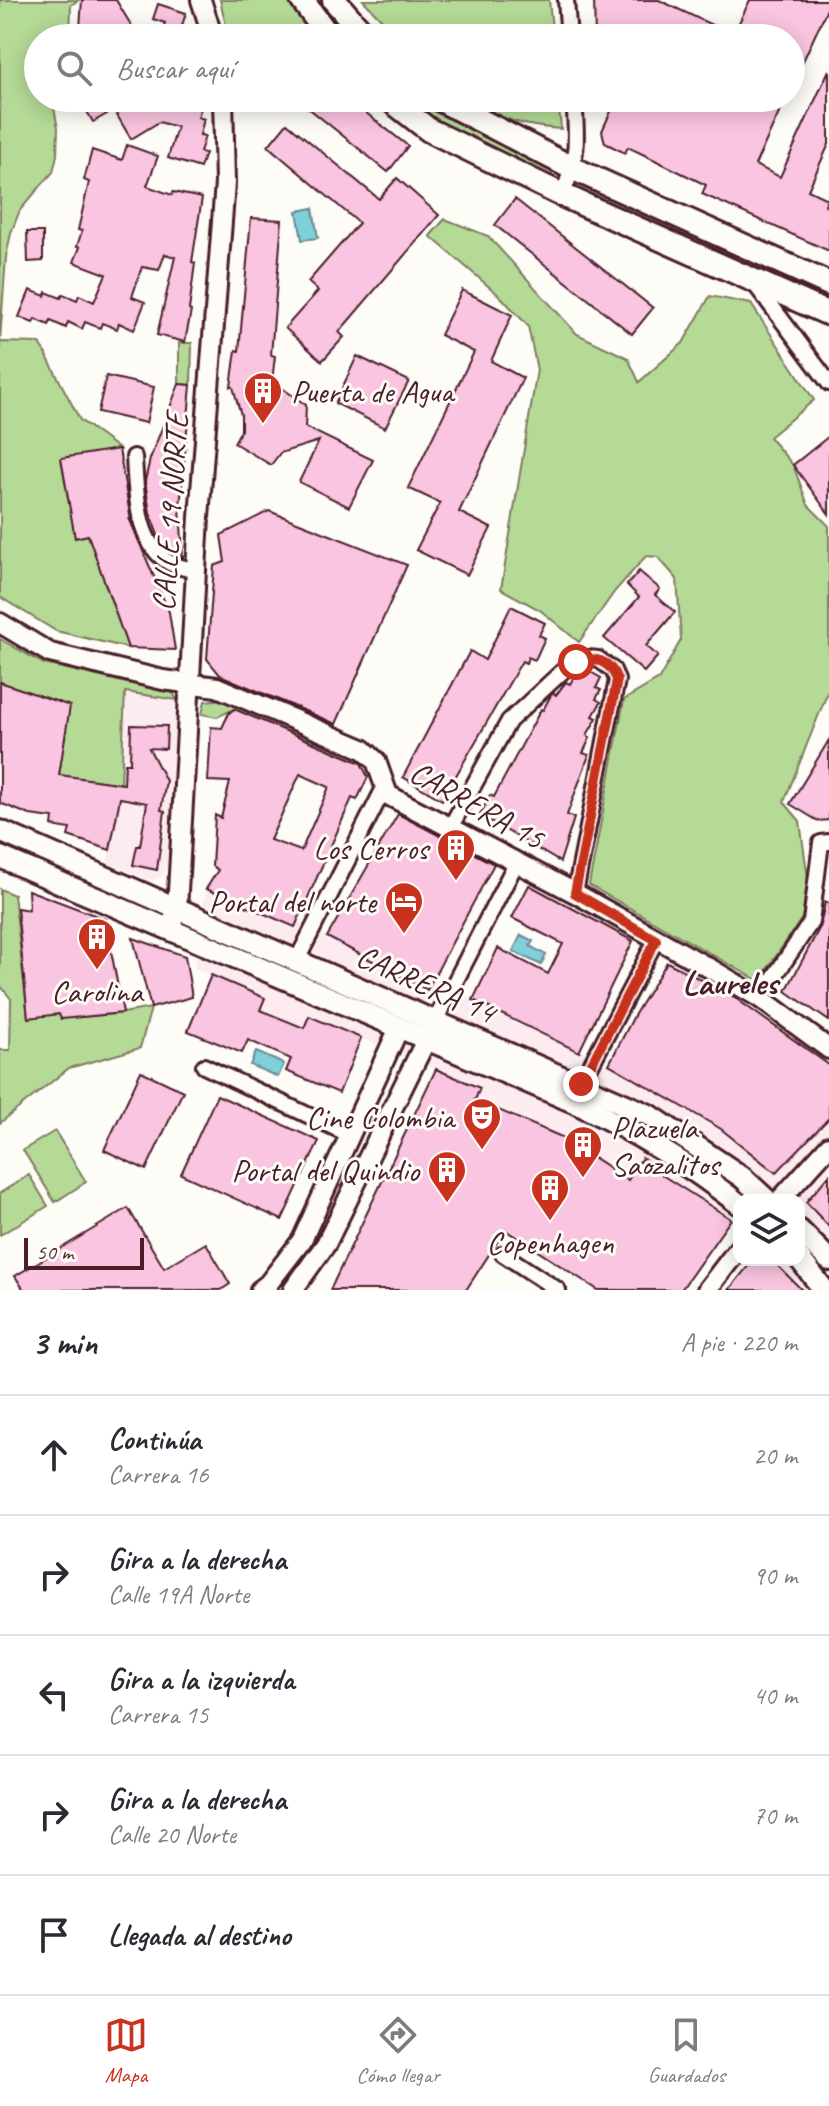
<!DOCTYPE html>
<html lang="es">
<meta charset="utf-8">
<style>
:root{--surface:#fff;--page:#f7f7f7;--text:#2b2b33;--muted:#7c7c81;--line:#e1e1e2;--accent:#c8321e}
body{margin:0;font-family:Caveat,sans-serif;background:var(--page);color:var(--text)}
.controls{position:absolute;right:24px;bottom:24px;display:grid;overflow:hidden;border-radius:16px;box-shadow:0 4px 20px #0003}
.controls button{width:72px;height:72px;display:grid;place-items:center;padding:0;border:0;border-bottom:2px solid var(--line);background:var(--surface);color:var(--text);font:40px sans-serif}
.scale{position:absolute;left:24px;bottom:20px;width:120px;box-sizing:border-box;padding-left:8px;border:4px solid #4a1f2b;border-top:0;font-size:22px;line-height:28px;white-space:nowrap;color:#4a1f2b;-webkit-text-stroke:6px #fdfcf7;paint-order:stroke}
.stop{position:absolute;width:24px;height:24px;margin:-18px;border:6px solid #c8321e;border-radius:50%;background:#fff}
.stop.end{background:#c8321e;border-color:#fff;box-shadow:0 2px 8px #0008}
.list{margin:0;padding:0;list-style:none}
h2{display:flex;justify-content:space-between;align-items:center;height:104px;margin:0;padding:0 32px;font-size:34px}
h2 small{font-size:26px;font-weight:400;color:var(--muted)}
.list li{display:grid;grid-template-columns:52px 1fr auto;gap:24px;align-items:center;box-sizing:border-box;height:120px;padding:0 32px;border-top:2px solid var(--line)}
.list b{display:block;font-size:30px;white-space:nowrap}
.list p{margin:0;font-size:26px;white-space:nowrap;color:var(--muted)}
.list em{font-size:26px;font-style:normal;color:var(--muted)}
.icon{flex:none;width:44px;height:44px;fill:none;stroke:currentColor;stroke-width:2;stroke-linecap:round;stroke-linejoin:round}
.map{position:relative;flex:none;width:829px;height:1290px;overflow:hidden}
.search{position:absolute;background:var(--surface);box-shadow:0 4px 20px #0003;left:24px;right:24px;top:24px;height:88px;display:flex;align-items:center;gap:20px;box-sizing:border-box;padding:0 28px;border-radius:44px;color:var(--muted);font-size:30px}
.sheet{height:704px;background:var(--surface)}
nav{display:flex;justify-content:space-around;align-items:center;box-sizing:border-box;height:112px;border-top:2px solid var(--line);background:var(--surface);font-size:22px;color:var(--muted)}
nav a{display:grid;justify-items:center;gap:4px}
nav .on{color:var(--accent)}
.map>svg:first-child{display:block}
.built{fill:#fcecf0}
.green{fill:#b4da96;stroke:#7f7c60;stroke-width:2}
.water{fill:#7fd0d8;stroke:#6a8993;stroke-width:2}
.building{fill:#fac5e0;stroke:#4a1f2b;stroke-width:2;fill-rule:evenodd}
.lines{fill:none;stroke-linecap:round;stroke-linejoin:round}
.minor-casing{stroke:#4a1f2b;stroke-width:20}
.tertiary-casing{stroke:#4a1f2b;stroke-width:24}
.secondary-casing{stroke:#4a1f2b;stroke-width:26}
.primary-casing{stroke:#4a1f2b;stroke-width:28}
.minor{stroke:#fdfcf7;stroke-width:14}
.tertiary{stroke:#fdfcf7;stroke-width:18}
.secondary{stroke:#fdfcf7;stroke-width:20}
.primary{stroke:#fdfcf7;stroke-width:22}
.route{stroke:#c8321e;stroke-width:10}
.labels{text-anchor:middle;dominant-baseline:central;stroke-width:6;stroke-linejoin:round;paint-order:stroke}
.poi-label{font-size:32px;fill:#4a1f2b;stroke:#fdfcf7;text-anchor:end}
.street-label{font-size:32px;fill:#4a1f2b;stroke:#fdfcf7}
.neighbourhood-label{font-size:34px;font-weight:bold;fill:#4a1f2b;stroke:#fdfcf7}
</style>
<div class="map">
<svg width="829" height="1290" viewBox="0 0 829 1290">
<rect width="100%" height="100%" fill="#fdfcf7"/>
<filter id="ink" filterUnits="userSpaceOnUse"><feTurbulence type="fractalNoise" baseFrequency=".0125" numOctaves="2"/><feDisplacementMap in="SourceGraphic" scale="16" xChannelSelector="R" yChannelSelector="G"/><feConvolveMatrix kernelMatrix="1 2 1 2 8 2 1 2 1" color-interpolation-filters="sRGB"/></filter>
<g filter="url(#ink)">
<g class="built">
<path d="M125,692L177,700L167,866L163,876L151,881L107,862L120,798Z"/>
<path d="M206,889L297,921L427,989L433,980L578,1052L580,1050L640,1080L702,1117L739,1142L776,1173L829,1118V1175L807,1202L829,1227V1290H802L772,1260H799V1200H739V1227L642,1158L628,1180L564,1138L475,1100L479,1088L309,1016L304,1028L260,1010L264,997L194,968Z"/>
</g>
<g class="green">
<path d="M0,0H79L71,5L70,38H38V98H52L58,128L57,155L53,172L20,210L11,233L6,257L0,341Z"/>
<path d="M220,0H287L310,30L299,38H229Z"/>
<path d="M363,0H549L553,38H399Z"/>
<path d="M404,98H422L461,125L555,169L549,179L453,135Z"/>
<path d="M471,98H558L561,129C522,126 503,121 471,98Z"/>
<path d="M580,182L731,251L733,255L728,258L575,191Z"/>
<path d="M445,219L488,236L577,334L628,358L639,382L683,343L710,296L751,304L814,400L769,437L793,465L808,505L829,526V689L784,802L800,821L803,844L808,878L802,918L759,981L589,885L624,700L659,679L681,640L677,579L658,557L646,556L615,591L579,642L540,610L501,589L537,370L528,326L501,297L430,236Z"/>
<path d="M0,342L40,343L80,420L119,449L62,459L75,537L88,535L128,648L56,631L0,597Z"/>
<path d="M179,343H192L191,385L179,384Z"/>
<path d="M0,639L44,664L173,693L177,700L125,692L121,784L59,775L69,706L0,682Z"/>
<path d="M224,699L360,759L364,764L234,709L217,717L202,714L205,701Z"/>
<path d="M0,889L14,895L28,1018L59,1014L61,1019L123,1013L151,1008L140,1048L69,1068L0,1123V1050H10L11,999L0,985Z"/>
<path d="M55,1131L86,1182L55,1202L23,1150Z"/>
<path d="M29,1175L48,1206L0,1235V1193Z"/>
</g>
<g class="water">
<path d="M313,208L318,238L302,240L297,211Z"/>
<path d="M521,935L533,941L530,946L546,955L541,965L513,951Z"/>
<path d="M256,1052L284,1064L278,1077L250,1065Z"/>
</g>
<g class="building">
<path d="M82,0H116L134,30L80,28Z"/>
<path d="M594,0H659L733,35L750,0H829V5L791,87V38H595Z"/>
<path d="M158,4L186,13L178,38H160L165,23L153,19Z"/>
<path d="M829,70V144L808,190L827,199L825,205L829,207V251L702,194L706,185L657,161L628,147L625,153L605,143L602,131L617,98H786L755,165L780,177Z"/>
<path d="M85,98H197L203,102L198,117L204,119L200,135L205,136L200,152L205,153L200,168L168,158L177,127L159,122L131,139L114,110L93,122L85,108L90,106Z"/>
<path d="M296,98H347L408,146L388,172Z"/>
<path d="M287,123L379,199L397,178L439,215L339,332L344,337L322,361L285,328L318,291L308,282L359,223L268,146Z"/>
<path d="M127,145L158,156L147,186L172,195L173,192L202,198L192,262L195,263L189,310L191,311L185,342L157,335L175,257L165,254L159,270L142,267L132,297L145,302L134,330L119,323L117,329L102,323L100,328L85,322L82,329L68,322L66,328L51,321L49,325L35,319L33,323L19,317L30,290L45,296L46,292L61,298L63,294L77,300L79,295L94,302L106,274L74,262L80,247L77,246L82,231L78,230L89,182L84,180L92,150L122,160Z"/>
<path d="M515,199L653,308L632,334L495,225Z"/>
<path d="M251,218L282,220L271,355L275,356L272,381L306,405L305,427L373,460L349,507L299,482L319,441L280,453L271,465L234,443L241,430V415L233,387H231L236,350L239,351Z"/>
<path d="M27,232H43V261L28,262Z"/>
<path d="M462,290L512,315L491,361L523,378L459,512L491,528L467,575L416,550L440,503L408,488L474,352L440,335Z"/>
<path d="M357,356L409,381L385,428L335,403Z"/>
<path d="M106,376L154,387L146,423L98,412Z"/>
<path d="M179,384L191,385L180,508L183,557L166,547L159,538L150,513L145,481L150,459Z"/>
<path d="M829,436V514L793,465Z"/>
<path d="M119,449L131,521L129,518L169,612L175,650L128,648L88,535L75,538L61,458Z"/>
<path d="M269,511L407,565L336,724L220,675L207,659L214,566L225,562L221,535Z"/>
<path d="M639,571L660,589L655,595L675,612L646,646L658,656L644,672L604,638L639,597L627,585Z"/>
<path d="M511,606L545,623L539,635L545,638L535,660L528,657L526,663L522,661L442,800L403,777L470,651L485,660Z"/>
<path d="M587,670L601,678L596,688L601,690L596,699L601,702L593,716L597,718L587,735L590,738L583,753L589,755L567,815L574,818L560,862L480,815L490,795L494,797L541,709L543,710L551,695L554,693L556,695L566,682L570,684L575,675L578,677Z"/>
<path d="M0,682L70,706L59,775L124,784L125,763H130L131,725L167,726L166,749L149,748L166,781L161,810L165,811L157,870L133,865L137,846H140L147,803L120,798L110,850L68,836L70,829L52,826L53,818L30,815L0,803Z"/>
<path d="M234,709L361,763L368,777L357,800L352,798L295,927L206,889L218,870L212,866L215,815L221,818L230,782L208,781L211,727L222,728L229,713ZM300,774L329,787L301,851L270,840Z"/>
<path d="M829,740V820L818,821L790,804Z"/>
<path d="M398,814L494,864L427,990L327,937Z"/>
<path d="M529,885L633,941L579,1052L473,1000L498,948L548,974L563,944L512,918Z"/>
<path d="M28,890L105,919L123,1013L61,1019L59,1014L28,1018L17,908L29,910Z"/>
<path d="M825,902L829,903V1021L786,991L820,927Z"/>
<path d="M133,938L185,956L192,997L151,1008Z"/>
<path d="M667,962L731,995L829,1065V1118L776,1173L721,1129L609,1064L635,1014Z"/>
<path d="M211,975L265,998L260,1010L304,1028L309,1016L361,1038L339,1093L286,1071L291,1059L248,1040L242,1053L188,1031Z"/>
<path d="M436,1069L480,1088L475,1100L564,1138L628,1180L642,1158L664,1172L662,1175L731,1219L681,1290H598L505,1230L466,1290H330Z"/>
<path d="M141,1071L183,1091L146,1170L104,1150Z"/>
<path d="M217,1095L319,1141L282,1220L181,1174Z"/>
<path d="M829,1175V1227L806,1202Z"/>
<path d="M128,1208L164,1268L206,1243L230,1284L221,1290H24L15,1276Z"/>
<path d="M753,1260H772L802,1290H729Z"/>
</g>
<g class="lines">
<g class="minor-casing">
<g id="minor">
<path d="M566,0L569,38"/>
<path d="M562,195C579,157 577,138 574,98"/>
<path d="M755,284L829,383"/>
<path d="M134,457C136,490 136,545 170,563C177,567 188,568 195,571"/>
<path d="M450,828L509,721L566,668L588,658L598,659L613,670L617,680L575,893"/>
<path d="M297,960L384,788"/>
<path d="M760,998L811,922L821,843L829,842"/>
<path d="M435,1021L516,863"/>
<path d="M204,1066L350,1135"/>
<path d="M581,1084L656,940"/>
<path d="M503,1254L558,1290"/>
</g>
</g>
<g class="tertiary-casing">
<g id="tertiary">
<path d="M201,0L213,38"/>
<path d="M0,623L50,653L163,680L217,687L363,749L376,761L388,795L575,893L711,969L760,998L829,1049"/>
<path d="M170,929L177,909L199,517L225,183L223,98"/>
<path d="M780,1200L829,1146"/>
<path d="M260,1290L268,1284L302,1240L399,1028"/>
<path d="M293,1290L326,1244L426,1040"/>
<path d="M707,1290L739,1248"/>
</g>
</g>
<g class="secondary-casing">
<g id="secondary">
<path d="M0,831L651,1116L742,1177L767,1200"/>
<path d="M0,857L574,1102C634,1131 687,1163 739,1204"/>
<path d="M799,1230L829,1260"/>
<path d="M799,1258L824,1290"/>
</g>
</g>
<g class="primary-casing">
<g id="primary">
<path d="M302,0L330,38"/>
<path d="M334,0L367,38"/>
<path d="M388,98L429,130L562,195L829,314"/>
<path d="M437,98L574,169L829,284"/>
</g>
</g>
<use href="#minor" class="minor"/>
<use href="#tertiary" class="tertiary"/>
<use href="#secondary" class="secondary"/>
<use href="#primary" class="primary"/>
</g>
</g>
<g class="lines" filter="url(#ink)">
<path class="route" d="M576,662C595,656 610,660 617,680L575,893L656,940L581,1084"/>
</g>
<defs>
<g id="building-pin" transform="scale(2)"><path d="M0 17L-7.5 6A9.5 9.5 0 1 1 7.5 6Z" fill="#c8321e" stroke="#fdfcf7"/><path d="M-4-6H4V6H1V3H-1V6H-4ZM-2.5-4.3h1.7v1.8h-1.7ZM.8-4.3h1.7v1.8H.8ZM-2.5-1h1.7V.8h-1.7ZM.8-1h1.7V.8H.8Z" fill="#fff"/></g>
<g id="hotel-pin" transform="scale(2)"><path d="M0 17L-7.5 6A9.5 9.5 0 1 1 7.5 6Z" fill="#c8321e" stroke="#fdfcf7"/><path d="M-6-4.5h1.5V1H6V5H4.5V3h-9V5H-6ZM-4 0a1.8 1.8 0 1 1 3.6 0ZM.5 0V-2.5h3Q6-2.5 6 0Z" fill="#fff"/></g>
<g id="theatre-pin" transform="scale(2)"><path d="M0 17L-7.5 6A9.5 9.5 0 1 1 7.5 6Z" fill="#c8321e" stroke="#fdfcf7"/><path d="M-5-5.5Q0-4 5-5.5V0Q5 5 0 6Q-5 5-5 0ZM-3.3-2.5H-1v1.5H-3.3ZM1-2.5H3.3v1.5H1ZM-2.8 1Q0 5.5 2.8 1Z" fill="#fff"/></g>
</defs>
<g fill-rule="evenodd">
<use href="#building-pin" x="263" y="391"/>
<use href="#building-pin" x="456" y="848"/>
<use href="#hotel-pin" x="404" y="901"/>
<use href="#building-pin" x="97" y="937"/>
<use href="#theatre-pin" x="482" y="1117"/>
<use href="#building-pin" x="583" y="1145"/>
<use href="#building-pin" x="447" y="1170"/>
<use href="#building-pin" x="550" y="1188"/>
</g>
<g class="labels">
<g class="poi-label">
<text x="291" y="391" text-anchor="start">Puerta de Agua</text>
<text x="428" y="848">Los Cerros</text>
<text x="376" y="901">Portal del norte</text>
<text x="97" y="991" text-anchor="middle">Carolina</text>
<text x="454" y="1117">Cine Colombia</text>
<text x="611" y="1127" text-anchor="start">Plazuela<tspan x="611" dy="37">Saozalitos</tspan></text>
<text x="419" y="1170">Portal del Quindio</text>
<text x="550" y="1242" text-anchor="middle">Copenhagen</text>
</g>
<g class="street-label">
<text transform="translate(170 512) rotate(-86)">CALLE 19 NORTE</text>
<text transform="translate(477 805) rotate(29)">CARRERA 15</text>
<text transform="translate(426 984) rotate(24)">CARRERA 14</text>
</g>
<g class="neighbourhood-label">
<text x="730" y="982">Laureles</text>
</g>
</g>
</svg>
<div class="controls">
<button><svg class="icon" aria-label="layers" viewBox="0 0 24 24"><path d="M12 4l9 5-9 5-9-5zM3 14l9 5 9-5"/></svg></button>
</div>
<div class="scale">50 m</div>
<div class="stop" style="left:576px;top:662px"></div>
<div class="stop end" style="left:581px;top:1084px"></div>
<div class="search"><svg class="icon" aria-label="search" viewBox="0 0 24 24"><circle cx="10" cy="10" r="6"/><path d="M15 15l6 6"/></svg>Buscar aquí</div>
</div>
<section class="sheet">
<h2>3 min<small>A pie · 220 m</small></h2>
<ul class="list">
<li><svg class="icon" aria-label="ahead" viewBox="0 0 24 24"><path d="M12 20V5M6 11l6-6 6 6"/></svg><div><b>Continúa</b><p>Carrera 16</p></div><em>20 m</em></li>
<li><svg class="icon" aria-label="right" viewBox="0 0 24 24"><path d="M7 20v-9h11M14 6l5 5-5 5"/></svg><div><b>Gira a la derecha</b><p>Calle 19A Norte</p></div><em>90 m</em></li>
<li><svg class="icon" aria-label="left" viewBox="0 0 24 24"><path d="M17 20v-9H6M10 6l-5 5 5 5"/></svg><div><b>Gira a la izquierda</b><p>Carrera 15</p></div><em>40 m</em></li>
<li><svg class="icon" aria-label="right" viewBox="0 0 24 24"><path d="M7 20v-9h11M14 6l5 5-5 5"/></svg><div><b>Gira a la derecha</b><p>Calle 20 Norte</p></div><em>70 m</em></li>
<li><svg class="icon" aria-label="arrive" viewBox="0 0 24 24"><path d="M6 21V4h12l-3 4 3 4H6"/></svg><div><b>Llegada al destino</b></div></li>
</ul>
</section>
<nav>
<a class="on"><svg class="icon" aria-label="map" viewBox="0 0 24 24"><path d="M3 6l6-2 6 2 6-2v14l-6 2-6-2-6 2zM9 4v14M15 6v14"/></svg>Mapa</a>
<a><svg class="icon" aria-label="directions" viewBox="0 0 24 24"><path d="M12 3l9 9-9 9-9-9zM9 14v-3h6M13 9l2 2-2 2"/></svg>Cómo llegar</a>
<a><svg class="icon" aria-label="saved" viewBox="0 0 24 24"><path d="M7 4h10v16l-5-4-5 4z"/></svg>Guardados</a>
</nav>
